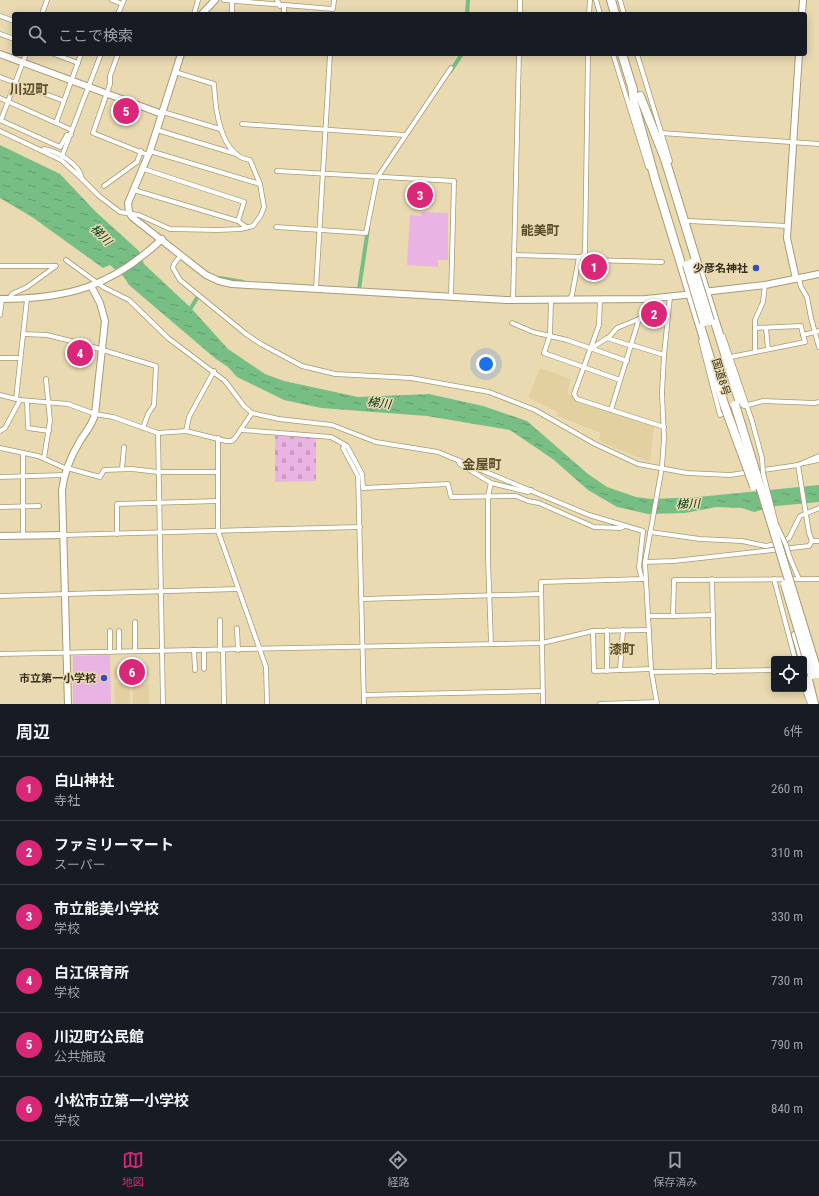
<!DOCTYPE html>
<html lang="ja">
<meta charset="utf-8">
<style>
:root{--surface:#171b24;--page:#20242c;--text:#f1f3f6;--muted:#9ea1a6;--line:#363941;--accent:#db2777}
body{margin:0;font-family:"Roboto Condensed","Noto Sans JP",sans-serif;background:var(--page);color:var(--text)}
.controls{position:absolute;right:12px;bottom:12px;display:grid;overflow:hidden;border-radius:4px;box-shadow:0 2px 10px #0003}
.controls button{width:36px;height:36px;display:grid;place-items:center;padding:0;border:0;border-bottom:1px solid var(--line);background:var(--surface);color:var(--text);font:20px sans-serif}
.you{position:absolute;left:486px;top:364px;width:14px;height:14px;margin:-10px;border:3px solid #fff;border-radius:50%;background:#1a73e8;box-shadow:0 0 0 6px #1a73e833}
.badge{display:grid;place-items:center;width:26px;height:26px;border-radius:50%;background:var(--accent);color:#fff;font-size:13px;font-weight:700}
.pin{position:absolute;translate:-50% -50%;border:2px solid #fff;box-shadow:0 1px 4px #0006}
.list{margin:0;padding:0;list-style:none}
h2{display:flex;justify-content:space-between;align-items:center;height:52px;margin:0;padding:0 16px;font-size:17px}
h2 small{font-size:13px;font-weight:400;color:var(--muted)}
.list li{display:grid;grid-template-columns:26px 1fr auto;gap:12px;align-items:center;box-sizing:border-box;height:64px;padding:0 16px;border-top:1px solid var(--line)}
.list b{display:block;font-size:15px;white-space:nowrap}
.list p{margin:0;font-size:13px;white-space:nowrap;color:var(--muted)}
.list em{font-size:13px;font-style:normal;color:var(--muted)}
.icon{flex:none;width:22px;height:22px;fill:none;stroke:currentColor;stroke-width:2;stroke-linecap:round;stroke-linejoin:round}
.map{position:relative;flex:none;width:819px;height:704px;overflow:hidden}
.search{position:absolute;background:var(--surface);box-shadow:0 2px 10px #0003;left:12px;right:12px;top:12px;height:44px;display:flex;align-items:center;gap:10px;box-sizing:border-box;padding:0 14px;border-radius:4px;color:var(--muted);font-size:15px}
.sheet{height:436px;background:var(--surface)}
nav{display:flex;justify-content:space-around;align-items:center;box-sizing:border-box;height:56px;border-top:1px solid var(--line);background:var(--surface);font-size:11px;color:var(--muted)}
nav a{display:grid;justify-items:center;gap:2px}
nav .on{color:var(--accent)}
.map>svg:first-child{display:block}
.built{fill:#e2d0a1}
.cemetery{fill:url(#cemetery-stones)}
.pitch{fill:#e9b3e4}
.water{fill:url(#water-ripples)}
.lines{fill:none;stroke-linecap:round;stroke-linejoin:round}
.canal{stroke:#77be85;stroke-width:4}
.street-casing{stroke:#a89a73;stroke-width:5.5}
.secondary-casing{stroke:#a89a73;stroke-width:8}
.highway-casing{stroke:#a89a73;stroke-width:10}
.street{stroke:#fff;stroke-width:4}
.secondary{stroke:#fff;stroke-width:6}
.highway{stroke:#fff;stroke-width:8}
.street-bridge-casing{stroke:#a89a73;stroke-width:5.5;stroke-linecap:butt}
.highway-bridge-casing{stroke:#a89a73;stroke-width:10;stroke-linecap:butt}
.street-bridge{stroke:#fff;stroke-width:4}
.highway-bridge{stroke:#fff;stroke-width:8}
.poi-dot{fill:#364dbf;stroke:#e9dab2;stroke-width:1.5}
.labels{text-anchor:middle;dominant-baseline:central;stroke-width:3;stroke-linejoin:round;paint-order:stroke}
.poi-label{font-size:11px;font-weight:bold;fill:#352f1f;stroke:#e9dab2;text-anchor:end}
.street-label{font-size:11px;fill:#352f1f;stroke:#e9dab2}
.water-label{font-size:12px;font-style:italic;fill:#003612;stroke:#e9dab2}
.quarter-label{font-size:13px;font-weight:bold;fill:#5a4d29;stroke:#e9dab2}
</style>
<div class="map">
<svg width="819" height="704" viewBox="0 0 819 704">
<defs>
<pattern id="cemetery-stones" width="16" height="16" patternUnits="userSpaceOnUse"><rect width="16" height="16" fill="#e9b3e4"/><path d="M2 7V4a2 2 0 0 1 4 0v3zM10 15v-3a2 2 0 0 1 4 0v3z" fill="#c89ac3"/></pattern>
<pattern id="water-ripples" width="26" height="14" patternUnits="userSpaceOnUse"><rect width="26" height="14" fill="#77be85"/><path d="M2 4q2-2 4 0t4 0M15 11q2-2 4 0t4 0" fill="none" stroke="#629b6c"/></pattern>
</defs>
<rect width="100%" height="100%" fill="#e9dab2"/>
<g class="built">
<path d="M540,368L571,379L567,394L573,396L577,401L654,426L650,462L605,444L599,439L601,433L557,416L558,412L531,399L529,396Z"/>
<path d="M149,666V677L114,678V667Z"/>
<path d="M114,683H129L130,704H115Z"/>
<path d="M149,684V704H133V685Z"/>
</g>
<path class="cemetery" d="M275,436L316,437V481L275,482Z"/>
<g class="pitch">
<path d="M422,212L448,213V260H438V267L407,265L410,215L421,216Z"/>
<path d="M110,655L111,704H73V656Z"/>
</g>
<path class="water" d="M0,145L60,174L96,212L139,251L144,264L191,308L228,349L265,374L284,381L358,397L429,394L483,406L527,421L588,474L607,487L636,497L651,499L698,497L819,485V502L776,506L754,512L742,508L716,507L685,513L648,514L617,507L588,490L554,460L510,430L427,416L321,408L284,400L237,377L228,367L216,359L129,285L124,277L110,265L103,268L32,217L0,198Z"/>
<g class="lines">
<g class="canal">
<path d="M467,14L468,0"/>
<path d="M450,72L462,54"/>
<path d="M220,278L243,282"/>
<path d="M355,289H359L368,229"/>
<path d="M189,311L197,298"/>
</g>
<g class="street-casing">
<g id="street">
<path d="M112,0L122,4"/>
<path d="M224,0L333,9L334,0"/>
<path d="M277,0L280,6"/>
<path d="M596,0L600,14"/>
<path d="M620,0L624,14"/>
<path d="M42,14L47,0"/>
<path d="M118,14L124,0"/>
<path d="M194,14L198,0"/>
<path d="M232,14V1"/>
<path d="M284,14V6"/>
<path d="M520,14V0"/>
<path d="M589,14L590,0"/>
<path d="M0,16L14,21"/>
<path d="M0,34L14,39"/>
<path d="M54,54L78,63"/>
<path d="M118,54L110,76V84L93,133L148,155"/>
<path d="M613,54L648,167"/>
<path d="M637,54L670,161"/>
<path d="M0,77L64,101"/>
<path d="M0,98L72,130"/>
<path d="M163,112L220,129"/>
<path d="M0,120L60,147L67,135H71"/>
<path d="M1,120L26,54"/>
<path d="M56,123L81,54"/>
<path d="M242,124L405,135"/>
<path d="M157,130L236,154"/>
<path d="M0,131L61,160L82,179L99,196L120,212L139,215L170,229L218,230L241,229L253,226L261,215L264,207L260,184L250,160C220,156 215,108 214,84L175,72"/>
<path d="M661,133L819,144"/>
<path d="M44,149C57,151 80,164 82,179"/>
<path d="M150,151L260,184"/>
<path d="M62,156L101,54"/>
<path d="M144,169L244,202L238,221"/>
<path d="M277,171L454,181L451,297"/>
<path d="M104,186L137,162L141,151"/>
<path d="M134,190L238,221L246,227"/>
<path d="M688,221L788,226"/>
<path d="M276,227L366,233L377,178L451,68"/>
<path d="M181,255L174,264L173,268L180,280L246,334L261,344L302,366L335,374L411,378L489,392L535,410L595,444L638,464L687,473L730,475L798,465L819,456"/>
<path d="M515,255L582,257L585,253L588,54"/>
<path d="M582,257L588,260L662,262"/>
<path d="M66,260L103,287L129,300L168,338L225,381L244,406L252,413L279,419L332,425L376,442L438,452L589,515L643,531L639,567L642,579"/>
<path d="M0,266H55"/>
<path d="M799,279L801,287L807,297L811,318L819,347"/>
<path d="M316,288L330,54"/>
<path d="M9,299L12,294L27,287L56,266"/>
<path d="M600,299L599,325L574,394L577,399L664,427"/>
<path d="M513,300L519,54"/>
<path d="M551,300L550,335L544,353L620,380"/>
<path d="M569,300L572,295L579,257"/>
<path d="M0,315L2,299"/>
<path d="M512,323L533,332L567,340L627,361"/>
<path d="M755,328L801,326L803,335L819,331"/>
<path d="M766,328L768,349"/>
<path d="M23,334L47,335L83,344L156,366L154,405L148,414L143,428"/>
<path d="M723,336L752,421"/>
<path d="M607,338L632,346"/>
<path d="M701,341L720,415L725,413"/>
<path d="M632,345L664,355"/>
<path d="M590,349L609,337L617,328L639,319L667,324"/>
<path d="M755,352V320L763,302L765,285"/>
<path d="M731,357L805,342L803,335"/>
<path d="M0,358H20"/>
<path d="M0,395L20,400L68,404L95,414L113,417L158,433L186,431L226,441H232L235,438L252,413"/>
<path d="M16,399L27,299"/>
<path d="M27,401L28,428L49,431"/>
<path d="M744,406L763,401L815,403L819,402"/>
<path d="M611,410L639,319"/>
<path d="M242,430L331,437L347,446L362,474L363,488L448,484L451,497L516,496L528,501L539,503L594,527L620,528L623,527"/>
<path d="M0,431L5,428L20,400"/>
<path d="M186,431L189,417L214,371"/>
<path d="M158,433L163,704"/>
<path d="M218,438V531L266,667L267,704"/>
<path d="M345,445L343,448L358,476L364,704"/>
<path d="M0,448L38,456L67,469"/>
<path d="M23,453V536"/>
<path d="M44,458L50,421L46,379"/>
<path d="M458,460L460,464L491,483L488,496V559L491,644"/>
<path d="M804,463L819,460"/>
<path d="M798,465L809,533L812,541"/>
<path d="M67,468L100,477L104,470L132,469L158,472H218"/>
<path d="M122,469L124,447"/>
<path d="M0,477L64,475"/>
<path d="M491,483L528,492L531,490"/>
<path d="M0,507L39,506"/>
<path d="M650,532L700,539L742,541L766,546L780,543L789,538L800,516L819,508"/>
<path d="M117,534V504L218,501"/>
<path d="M64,535L360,527"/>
<path d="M812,541H819"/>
<path d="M790,558L799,579"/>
<path d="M645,562L674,561L809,546L812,541"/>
<path d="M712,579L714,672"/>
<path d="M774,579L795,659"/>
<path d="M0,596L238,589"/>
<path d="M362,599L541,594"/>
<path d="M648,616H673L674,580L819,579"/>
<path d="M673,616L713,615"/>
<path d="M135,622V651"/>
<path d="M237,628L238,650"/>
<path d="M607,630V671"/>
<path d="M110,631V652"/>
<path d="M119,631V651"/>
<path d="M593,631L594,671L651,669"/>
<path d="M194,650L195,670"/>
<path d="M204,650V669"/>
<path d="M220,650V620"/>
<path d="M223,650L224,704"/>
<path d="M0,654L542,643L593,631L649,630"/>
<path d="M620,670L623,630"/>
<path d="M653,672L774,670"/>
<path d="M804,687L810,704"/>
<path d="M364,695L543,691"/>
<path d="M543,704L541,582L644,579"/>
<path d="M600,704L657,702"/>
<path d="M657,704L651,669L645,562L662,467L664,438L662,393L664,355L670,297"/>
</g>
</g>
<g class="secondary-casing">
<g id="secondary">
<path d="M202,14L215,0"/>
<path d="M802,14L803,0"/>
<path d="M0,54L162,114"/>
<path d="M181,54L150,151L128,203L129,212L132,217L206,275L219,281L232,284L506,300L646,299L694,294"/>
<path d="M796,279L787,238L799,54"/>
<path d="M703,292L765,285L819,274"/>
<path d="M0,299C68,299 111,287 162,239"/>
<path d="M0,536L64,535"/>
<path d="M68,704L62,490C64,473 71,456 80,441C86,431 92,426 95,414L105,321L100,303L91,286"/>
</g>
</g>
<g class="highway-casing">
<g id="highway">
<path d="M611,0L615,14"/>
<path d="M622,54L633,90"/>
<path d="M632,86L634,103L655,179L725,407"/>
<path d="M640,96L665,159L740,403"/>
<path d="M796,635L803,659"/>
<path d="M807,676L814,704"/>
</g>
</g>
<use href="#street" class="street"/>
<use href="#secondary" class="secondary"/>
<use href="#highway" class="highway"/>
<g class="street-bridge-casing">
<path id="street-bridge" d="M752,421L762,458L763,473L776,524L786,545L790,558"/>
</g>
<g class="highway-bridge-casing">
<g id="highway-bridge">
<path d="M692,263L710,321"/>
<path d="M687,265L704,322"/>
<path d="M735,405L818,674"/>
<path d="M725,407L754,486"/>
<path d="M785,584L812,675"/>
</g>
</g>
<use href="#street-bridge" class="street-bridge"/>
<use href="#highway-bridge" class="highway-bridge"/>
</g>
<g class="poi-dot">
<circle cx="756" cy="268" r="4"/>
<circle cx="104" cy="678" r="4"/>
</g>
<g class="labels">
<g class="poi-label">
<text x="748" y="268">少彦名神社</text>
<text x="96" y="678">市立第一小学校</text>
</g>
<g class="street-label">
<text transform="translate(721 377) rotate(73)">国道8号</text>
</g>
<g class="water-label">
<text transform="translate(101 235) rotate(45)">梯川</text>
<text transform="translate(379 403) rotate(7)">梯川</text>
<text transform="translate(688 504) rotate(-1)">梯川</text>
</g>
<g class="quarter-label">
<text x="29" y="89">川辺町</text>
<text x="540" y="230">能美町</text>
<text x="482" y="464">金屋町</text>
<text x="622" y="649">漆町</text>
</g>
</g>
</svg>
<div class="controls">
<button><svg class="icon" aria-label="locate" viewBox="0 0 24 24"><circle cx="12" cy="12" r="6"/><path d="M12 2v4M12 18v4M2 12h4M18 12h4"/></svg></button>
</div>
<div class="you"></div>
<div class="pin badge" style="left:594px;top:267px">1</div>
<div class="pin badge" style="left:654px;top:314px">2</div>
<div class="pin badge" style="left:420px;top:195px">3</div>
<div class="pin badge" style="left:80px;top:353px">4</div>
<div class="pin badge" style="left:126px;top:111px">5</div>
<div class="pin badge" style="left:132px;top:672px">6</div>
<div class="search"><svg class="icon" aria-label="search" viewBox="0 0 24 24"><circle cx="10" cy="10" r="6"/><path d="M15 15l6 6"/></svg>ここで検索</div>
</div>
<section class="sheet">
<h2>周辺<small>6件</small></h2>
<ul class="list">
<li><span class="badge">1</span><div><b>白山神社</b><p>寺社</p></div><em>260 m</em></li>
<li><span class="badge">2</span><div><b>ファミリーマート</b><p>スーパー</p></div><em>310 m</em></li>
<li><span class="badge">3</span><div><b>市立能美小学校</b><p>学校</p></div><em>330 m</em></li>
<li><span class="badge">4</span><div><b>白江保育所</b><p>学校</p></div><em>730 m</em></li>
<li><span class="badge">5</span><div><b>川辺町公民館</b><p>公共施設</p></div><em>790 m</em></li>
<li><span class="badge">6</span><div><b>小松市立第一小学校</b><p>学校</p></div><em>840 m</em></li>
</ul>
</section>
<nav>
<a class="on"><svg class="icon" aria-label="map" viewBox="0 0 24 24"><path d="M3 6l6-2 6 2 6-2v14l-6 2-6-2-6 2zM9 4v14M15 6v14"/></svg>地図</a>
<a><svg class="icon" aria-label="directions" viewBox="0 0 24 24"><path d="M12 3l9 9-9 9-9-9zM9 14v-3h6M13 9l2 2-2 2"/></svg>経路</a>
<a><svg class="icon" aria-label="saved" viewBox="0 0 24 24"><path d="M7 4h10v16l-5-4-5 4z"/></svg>保存済み</a>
</nav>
